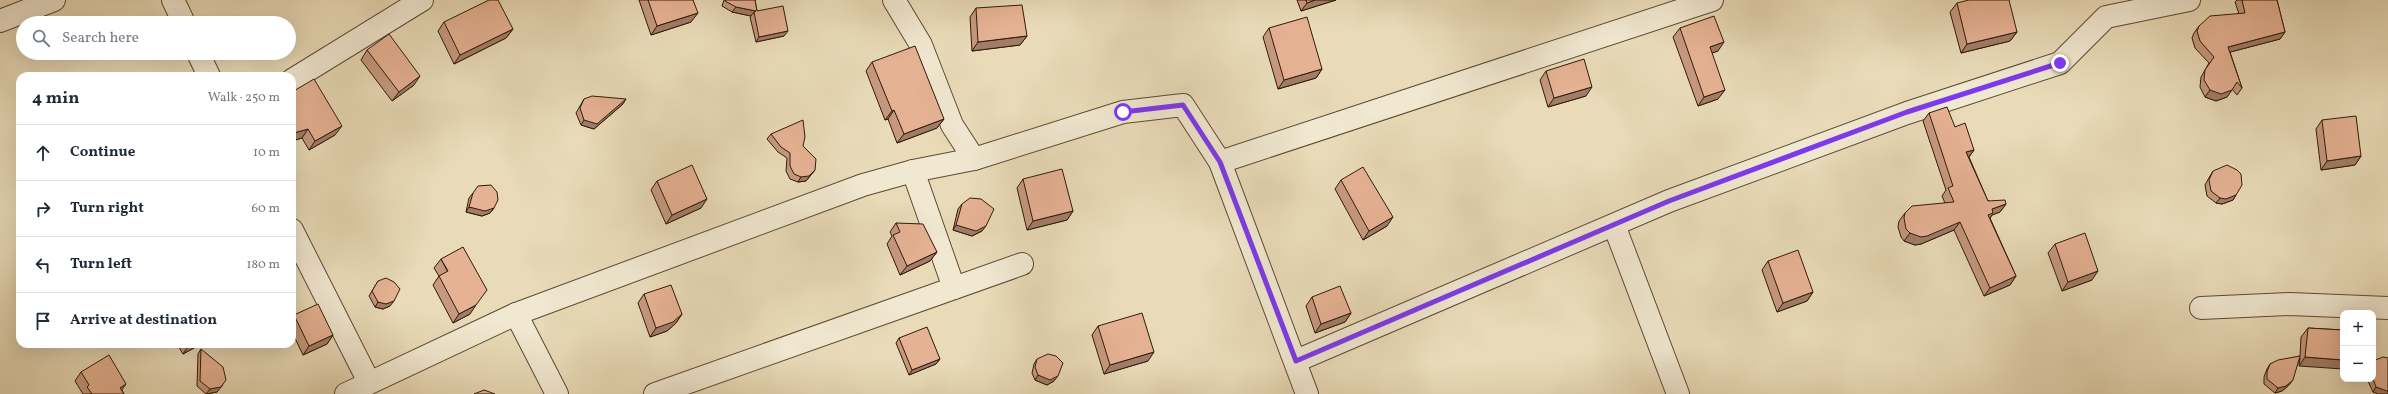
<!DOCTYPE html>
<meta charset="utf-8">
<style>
:root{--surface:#fff;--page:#f2f2f3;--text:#1f2937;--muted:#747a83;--line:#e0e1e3}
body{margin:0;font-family:Vollkorn,serif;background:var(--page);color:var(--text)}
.controls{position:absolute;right:12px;bottom:12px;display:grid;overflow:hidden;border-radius:8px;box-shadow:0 4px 16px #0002}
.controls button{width:36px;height:36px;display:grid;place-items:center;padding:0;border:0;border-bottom:1px solid var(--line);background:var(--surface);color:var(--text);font:20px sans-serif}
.stop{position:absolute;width:12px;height:12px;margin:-9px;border:3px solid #7c3aed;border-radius:50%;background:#fff}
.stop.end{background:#7c3aed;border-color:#fff;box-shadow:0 1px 4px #0008}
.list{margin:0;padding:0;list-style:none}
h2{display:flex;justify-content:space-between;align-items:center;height:52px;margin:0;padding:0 16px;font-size:17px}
h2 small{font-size:13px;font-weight:400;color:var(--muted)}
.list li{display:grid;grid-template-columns:26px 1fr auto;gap:12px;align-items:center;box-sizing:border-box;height:56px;padding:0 16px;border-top:1px solid var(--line)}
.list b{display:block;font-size:15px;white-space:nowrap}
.list em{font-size:13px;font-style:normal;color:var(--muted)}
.icon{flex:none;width:22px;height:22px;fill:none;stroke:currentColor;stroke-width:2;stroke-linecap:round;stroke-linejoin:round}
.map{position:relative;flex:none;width:2388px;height:394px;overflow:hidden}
.search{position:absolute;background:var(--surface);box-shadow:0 4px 16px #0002;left:16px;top:16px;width:280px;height:44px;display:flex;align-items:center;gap:10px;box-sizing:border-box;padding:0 14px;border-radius:22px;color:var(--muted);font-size:15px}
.panel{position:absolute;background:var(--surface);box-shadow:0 4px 16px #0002;left:16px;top:72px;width:280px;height:276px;border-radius:12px}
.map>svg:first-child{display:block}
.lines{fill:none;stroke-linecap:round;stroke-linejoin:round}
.minor-casing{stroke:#5e4a34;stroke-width:24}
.minor{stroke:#f1e8d1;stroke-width:22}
.wall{fill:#c6997f;stroke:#301a08}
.shaded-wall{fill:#a17d68;stroke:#301a08}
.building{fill:#e6b294;stroke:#301a08}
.route{stroke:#7c3aed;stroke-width:5}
</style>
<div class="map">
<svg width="2388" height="394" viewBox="0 0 2388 394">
<rect width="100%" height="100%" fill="#e9dbb8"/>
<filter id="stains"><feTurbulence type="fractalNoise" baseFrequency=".005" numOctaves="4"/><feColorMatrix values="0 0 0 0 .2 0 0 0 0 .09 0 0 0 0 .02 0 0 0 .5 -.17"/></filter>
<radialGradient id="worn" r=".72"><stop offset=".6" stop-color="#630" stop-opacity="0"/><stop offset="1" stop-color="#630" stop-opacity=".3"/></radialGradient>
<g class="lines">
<g class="minor-casing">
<g id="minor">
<path d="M173,0L184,23"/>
<path d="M894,0L921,45L952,125L974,159"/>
<path d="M0,21L54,0"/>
<path d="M198,53L209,76"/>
<path d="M292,80L422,0"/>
<path d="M1220,162L1712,0"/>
<path d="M913,171L954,288"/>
<path d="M1614,225L1678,394"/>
<path d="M292,230L369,382"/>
<path d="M2201,308L2290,304L2388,308"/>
<path d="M516,314L557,394"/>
<path d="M1296,361L1669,201L1907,113L2060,63L2106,17L2189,0"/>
<path d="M346,394L516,314L863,185L913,171L974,159L1123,112L1183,105L1220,162L1307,394"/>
<path d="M655,394L1022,264"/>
</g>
</g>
<use href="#minor" class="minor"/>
</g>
<g class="wall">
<path d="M639,0H693L691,22L651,35Z"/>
<path d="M724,0H755L757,11L784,36L756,42L750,17L751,16L732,12L722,6Z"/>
<path d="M1297,0H1336L1301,11Z"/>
<path d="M2237,0H2277L2285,32L2280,39L2230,52L2242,88L2237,95L2232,89L2227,97L2216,101L2205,97L2200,87L2201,77L2209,63L2195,48L2192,38L2194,33L2199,26L2239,14L2235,2Z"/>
<path d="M1957,3L2017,32L2010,41L1961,53L1950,12Z"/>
<path d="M976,8L1027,36L1020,45L972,51L970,17Z"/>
<path d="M444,22L513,29L506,38L454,64L438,31Z"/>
<path d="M1269,28L1322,69L1316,78L1278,89L1263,37Z"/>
<path d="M1680,28L1718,51L1712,53L1718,99L1698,106L1673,37Z"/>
<path d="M367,50L414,85L392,101L361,60Z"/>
<path d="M872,62L944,119L937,128L897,143L888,119L885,120L866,71Z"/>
<path d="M1546,71L1586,96L1548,107L1540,80Z"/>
<path d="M292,92L335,135L309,150L302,138L292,141Z"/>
<path d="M584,99L623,104L594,129L581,125L576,113Z"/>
<path d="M1929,113L1955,127L1974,150L1969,157L1988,201L2006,204L2000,212L1992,215L1990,218L2016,276L2010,285L1984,296L1954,230L1921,244L1915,245L1904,241L1901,237L1898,227L1899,221L1905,213L1945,203L1942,196L1946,190L1923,121Z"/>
<path d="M2322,120L2361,156L2355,165L2321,170L2316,129Z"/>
<path d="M771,134L803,146L815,170L806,181L798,182L790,179L786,171L787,158L778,152L767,139Z"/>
<path d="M2213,171L2236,195L2233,200L2222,204L2216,203L2207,196L2205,185L2210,176Z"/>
<path d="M1023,179L1073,211L1067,220L1027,230L1017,188Z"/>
<path d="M1341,180L1387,226L1363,240L1335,189Z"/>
<path d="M657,181L701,208L666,224L651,190Z"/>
<path d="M473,193L494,208L490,213L482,216L466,212L469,198Z"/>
<path d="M962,204L982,231L972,236L953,230L958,209Z"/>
<path d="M896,223L937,252L930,261L900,275L887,244L892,236L890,232Z"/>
<path d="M2055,244L2092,280L2062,291L2048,253Z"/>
<path d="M441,259L470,314L453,323L433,285L439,276L434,268Z"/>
<path d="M1768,261L1813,292L1807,301L1777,312L1762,270Z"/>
<path d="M378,281L390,306L383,309L375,307L369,296Z"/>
<path d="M644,294L682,314L676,323L667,331L650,337L638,303Z"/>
<path d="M1312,297L1351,313L1345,322L1315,333L1306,306Z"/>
<path d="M294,315L333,335L327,344L303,355L292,332V318Z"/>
<path d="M1098,326L1148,361L1104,374L1092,335Z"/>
<path d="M2308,328L2343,330L2299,366L2300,358L2289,385L2282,391L2275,393L2264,384V377L2267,369L2270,364L2300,356L2301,337Z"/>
<path d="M899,338L940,359L936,364L909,375L896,343Z"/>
<path d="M177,344H201L183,354Z"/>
<path d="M201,349L217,392L206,394L197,386L198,354Z"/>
<path d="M1037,359L1054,381L1047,385L1035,380L1032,373L1034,364Z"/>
<path d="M81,372L122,390L124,394H83L75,381Z"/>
<path d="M2367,379H2373L2388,394L2373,392Z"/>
</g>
<g class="shaded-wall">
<path d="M1315,0H1336L1301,11L1307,3Z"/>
<path d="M736,7L756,11L754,12L751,16L732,12Z"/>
<path d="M698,13L691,22L651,35L657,26Z"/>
<path d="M513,29L506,38L454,64L460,55Z"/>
<path d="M788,31L784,36L756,42L759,37Z"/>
<path d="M2017,32L2010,41L1961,53L1967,44Z"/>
<path d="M2285,32L2280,39L2223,54L2228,47Z"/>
<path d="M1027,36L1020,45L972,51L978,42Z"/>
<path d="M1724,42L1718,51L1704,56L1710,47Z"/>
<path d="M1322,69L1316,78L1278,89L1284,80Z"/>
<path d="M420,76L414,85L392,101L399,92Z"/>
<path d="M1592,87L1586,96L1548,107L1554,98Z"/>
<path d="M1725,90L1718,99L1698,106L1704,97Z"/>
<path d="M2210,90H2232L2227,97L2216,101L2205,97Z"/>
<path d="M626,99L623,104L594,129L581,125L584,120Z"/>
<path d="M894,110L888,119L885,120L892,111Z"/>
<path d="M944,119L937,128L897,143L904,134Z"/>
<path d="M342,126L335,135L309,150L315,141Z"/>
<path d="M308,129L302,138L292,141V136L294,133Z"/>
<path d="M1974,150L1968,158L1966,152Z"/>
<path d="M2361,156L2355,165L2321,170L2327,161Z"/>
<path d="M815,170L806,181L798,182L801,177Z"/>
<path d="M2236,195L2233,200L2222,204L2216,203L2220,198Z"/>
<path d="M707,199L701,208L666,224L672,215Z"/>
<path d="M2006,204L2000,212L1992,215L1988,221L1982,224L1992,209Z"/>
<path d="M469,207L494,208L490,213L482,216L466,212Z"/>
<path d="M1073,211L1067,220L1027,230L1033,221Z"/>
<path d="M1393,217L1387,226L1363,240L1369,231Z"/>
<path d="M1960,222L1954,230L1921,244L1915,245L1904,241L1910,233Z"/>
<path d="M956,225L986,226L982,231L972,236L953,230Z"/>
<path d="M937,252L930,261L900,275L907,266Z"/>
<path d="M2098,271L2092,280L2062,291L2068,282Z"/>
<path d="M2016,276L2010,285L1984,296L1990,288Z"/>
<path d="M1813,292L1807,301L1777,312L1783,303Z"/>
<path d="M394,301L390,306L383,309L375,307L378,302Z"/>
<path d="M476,305L470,314L453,323L459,314Z"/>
<path d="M1351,313L1345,322L1315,333L1321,324Z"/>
<path d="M682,314L676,323L667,331L650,337L656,328Z"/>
<path d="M333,335L327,344L303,355L309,346Z"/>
<path d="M190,344H201L183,354L189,345Z"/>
<path d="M1154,352L1148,361L1104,374L1110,365Z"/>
<path d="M2305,357L2343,360V369L2299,366Z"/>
<path d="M940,359L936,364L909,375L912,370Z"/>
<path d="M1038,375L1058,376L1054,381L1047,385L1035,380Z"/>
<path d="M2293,380L2289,385L2282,391L2275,393L2278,388Z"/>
<path d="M126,384L119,394L120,388Z"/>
<path d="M223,385L217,392L206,394L210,389Z"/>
<path d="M2376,387L2388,391V394H2378L2373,392Z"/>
</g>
<g class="building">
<path d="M489,0H498L513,29L460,55L444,22Z"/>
<path d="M648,0H693L698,13L657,26Z"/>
<path d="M726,0H755L757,11L783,6L788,31L759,37L754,12L756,11L736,7L725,1Z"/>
<path d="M1306,0H1315L1307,3Z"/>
<path d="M1969,0H2009L2017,32L1967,44L1957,3Z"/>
<path d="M2242,0H2277L2285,32L2228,47L2242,88L2237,82L2232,90L2221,94L2210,90L2204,80L2205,70L2214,57L2200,41L2197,31L2199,26L2210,16L2245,13Z"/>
<path d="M1022,5L1027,36L978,42L976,8Z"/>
<path d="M1714,16L1724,42L1710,47L1725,90L1704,97L1680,28Z"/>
<path d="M1307,17L1322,69L1284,80L1269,28Z"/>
<path d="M389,34L420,76L399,92L367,50Z"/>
<path d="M915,46L944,119L904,134L894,110L892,111L872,62Z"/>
<path d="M1584,59L1592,87L1554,98L1546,71Z"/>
<path d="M314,79L342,126L315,141L308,129L294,133L292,130V92Z"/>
<path d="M592,96L626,99L597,124L584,120L580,108L584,99Z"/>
<path d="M1947,107L1955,127L1965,123L1974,150L1966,152L1988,201L2005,200L2006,204L1992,209L1993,213L1988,215L2016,276L1990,288L1960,222L1927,236L1921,237L1910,233L1906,229L1904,218L1905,213L1912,206L1954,202L1948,188L1953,186L1929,113Z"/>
<path d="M2356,116L2361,156L2327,161L2322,120Z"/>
<path d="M803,120L805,137L803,146L816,159L815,170L809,176L801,177L794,174L790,166V153L781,147L771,134Z"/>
<path d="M692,165L707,199L672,215L657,181Z"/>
<path d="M2227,165L2237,170L2241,174L2242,185L2236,195L2226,199L2220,198L2211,191L2209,180L2213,171Z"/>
<path d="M1363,167L1393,217L1369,231L1341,180Z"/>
<path d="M1062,169L1073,211L1033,221L1023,179Z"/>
<path d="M491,185L497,192L498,200L494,208L485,211L469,207L473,193L478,186Z"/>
<path d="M970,198L981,199L994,209L986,226L976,231L956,225L962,204Z"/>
<path d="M896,223L923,224L937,252L907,266L893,235L900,232Z"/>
<path d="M2085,233L2098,271L2068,282L2055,244Z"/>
<path d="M463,247L487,290L476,305L459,314L439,276L448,271L441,259Z"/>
<path d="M1798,250L1813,292L1783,303L1768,261Z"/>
<path d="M386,278L394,282L400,289L394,301L386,304L378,302L372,291L378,281Z"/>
<path d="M671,285L682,314L673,322L656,328L644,294Z"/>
<path d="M1340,286L1351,313L1321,324L1312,297Z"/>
<path d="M318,304L333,335L309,346L294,315Z"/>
<path d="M1142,313L1154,352L1110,365L1098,326Z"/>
<path d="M927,327L940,359L912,370L899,338Z"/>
<path d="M2308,328L2343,330V360L2305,357Z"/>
<path d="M201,349L223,367L226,380L221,387L210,389L200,381Z"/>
<path d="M1048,354L1056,356L1063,363L1058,376L1050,380L1038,375L1035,367L1037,359Z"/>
<path d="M109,355L126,384L120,388L124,394H92L87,387L89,385L81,372Z"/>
<path d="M2300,356L2293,380L2286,386L2278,388L2267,379V372L2270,364L2278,360Z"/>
<path d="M2383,357L2388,358V391H2387L2376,387L2373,379V361Z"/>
<path d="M484,390L495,394H474Z"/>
</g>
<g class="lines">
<path class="route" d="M1123,112L1183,105L1220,162L1296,361L1669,201L1907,112L2060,63"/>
</g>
<rect width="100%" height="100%" filter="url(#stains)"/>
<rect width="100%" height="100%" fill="url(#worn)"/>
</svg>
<div class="controls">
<button>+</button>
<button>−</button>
</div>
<div class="stop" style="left:1123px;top:112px"></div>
<div class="stop end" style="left:2060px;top:63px"></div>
<div class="search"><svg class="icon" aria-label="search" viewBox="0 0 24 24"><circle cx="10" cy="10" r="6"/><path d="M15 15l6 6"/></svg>Search here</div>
<section class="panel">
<h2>4 min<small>Walk · 250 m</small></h2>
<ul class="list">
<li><svg class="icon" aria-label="ahead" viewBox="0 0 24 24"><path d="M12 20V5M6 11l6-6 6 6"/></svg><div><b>Continue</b></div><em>10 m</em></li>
<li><svg class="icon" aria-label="right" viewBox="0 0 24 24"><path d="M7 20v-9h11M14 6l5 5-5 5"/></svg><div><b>Turn right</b></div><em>60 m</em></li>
<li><svg class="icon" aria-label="left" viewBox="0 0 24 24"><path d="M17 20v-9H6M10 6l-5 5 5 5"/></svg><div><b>Turn left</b></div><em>180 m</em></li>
<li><svg class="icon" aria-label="arrive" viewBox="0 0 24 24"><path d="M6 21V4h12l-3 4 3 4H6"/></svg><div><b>Arrive at destination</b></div></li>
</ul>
</section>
</div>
